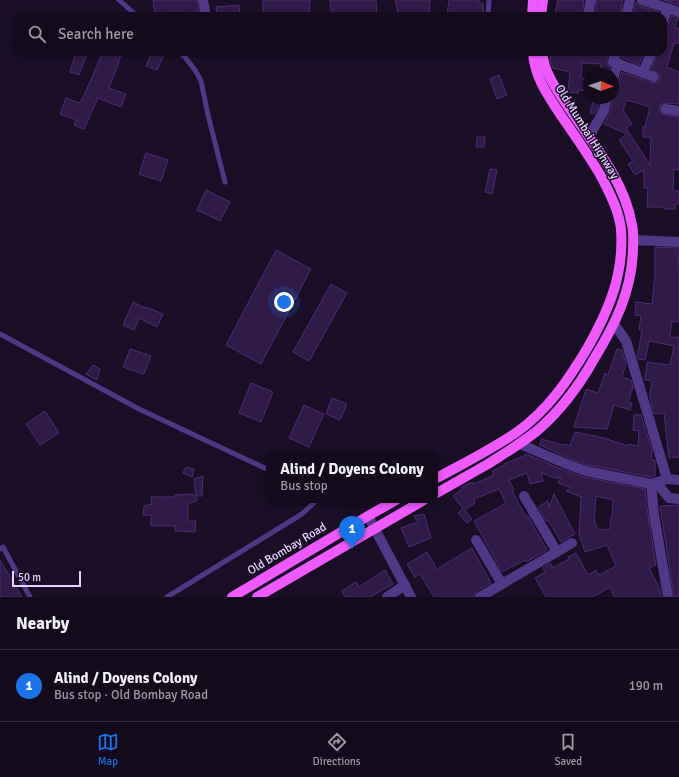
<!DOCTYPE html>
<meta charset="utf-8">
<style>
:root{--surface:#130a1c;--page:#1c1325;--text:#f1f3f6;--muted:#9d9aa3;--line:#322b3b;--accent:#1a73e8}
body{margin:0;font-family:Signika,sans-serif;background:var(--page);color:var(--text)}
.compass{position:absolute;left:583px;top:68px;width:36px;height:36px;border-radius:50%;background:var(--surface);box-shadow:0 1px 3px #0004;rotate:92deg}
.scale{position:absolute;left:12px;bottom:10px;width:69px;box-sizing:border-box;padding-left:4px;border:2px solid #e4d3ff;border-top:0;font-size:11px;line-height:14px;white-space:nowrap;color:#e4d3ff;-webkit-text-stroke:3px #190e26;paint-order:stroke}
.you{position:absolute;left:284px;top:302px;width:14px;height:14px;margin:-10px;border:3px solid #fff;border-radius:50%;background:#1a73e8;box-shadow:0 0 0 6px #1a73e833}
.badge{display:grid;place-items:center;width:26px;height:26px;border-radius:50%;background:var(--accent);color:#fff;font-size:13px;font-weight:700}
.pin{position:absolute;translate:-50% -33px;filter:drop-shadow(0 1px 2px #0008)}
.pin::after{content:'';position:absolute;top:21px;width:14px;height:12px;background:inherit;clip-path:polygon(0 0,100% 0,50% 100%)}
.popup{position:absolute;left:266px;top:451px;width:172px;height:52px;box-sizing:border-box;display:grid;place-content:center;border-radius:8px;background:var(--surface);filter:drop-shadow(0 1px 3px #0005);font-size:13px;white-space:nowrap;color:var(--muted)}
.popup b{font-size:15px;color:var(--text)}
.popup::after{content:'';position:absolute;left:50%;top:100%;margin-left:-8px;border:8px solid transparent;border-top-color:var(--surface)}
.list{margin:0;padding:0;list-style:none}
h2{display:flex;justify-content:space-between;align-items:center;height:52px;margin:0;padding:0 16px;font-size:17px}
h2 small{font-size:13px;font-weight:400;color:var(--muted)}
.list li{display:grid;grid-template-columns:26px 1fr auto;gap:12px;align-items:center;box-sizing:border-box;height:72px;padding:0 16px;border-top:1px solid var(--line)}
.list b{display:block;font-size:15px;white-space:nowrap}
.list p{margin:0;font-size:13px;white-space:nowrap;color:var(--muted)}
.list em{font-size:13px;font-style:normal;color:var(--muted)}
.icon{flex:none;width:22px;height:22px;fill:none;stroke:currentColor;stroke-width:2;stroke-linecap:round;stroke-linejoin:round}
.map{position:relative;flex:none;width:679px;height:597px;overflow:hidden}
.search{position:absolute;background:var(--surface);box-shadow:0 1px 3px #0004;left:12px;right:12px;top:12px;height:44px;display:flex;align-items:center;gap:10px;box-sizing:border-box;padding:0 14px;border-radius:12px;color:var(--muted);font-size:15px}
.sheet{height:124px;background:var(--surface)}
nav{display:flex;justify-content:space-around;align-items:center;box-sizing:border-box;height:56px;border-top:1px solid var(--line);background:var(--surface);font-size:11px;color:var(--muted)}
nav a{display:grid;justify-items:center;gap:2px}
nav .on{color:var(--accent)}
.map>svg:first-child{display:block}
.building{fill:#301a47;stroke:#4e2b74;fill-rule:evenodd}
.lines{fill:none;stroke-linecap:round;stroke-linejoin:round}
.service{stroke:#513886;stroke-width:5}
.minor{stroke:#513886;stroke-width:10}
.primary{stroke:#ef5aff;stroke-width:10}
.labels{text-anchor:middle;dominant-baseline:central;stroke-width:3;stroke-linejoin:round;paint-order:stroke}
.street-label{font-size:12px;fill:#e4d3ff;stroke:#190e26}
</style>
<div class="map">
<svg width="679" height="597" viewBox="0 0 679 597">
<rect width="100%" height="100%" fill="#190e26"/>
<g class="building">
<path d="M153,0H197L199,12L178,14V12L155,14Z"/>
<path d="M263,0H310L309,16H263Z"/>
<path d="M330,0H376L377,16H332Z"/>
<path d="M395,0H430L429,16H399Z"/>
<path d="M449,0H479V3H483L484,16H447Z"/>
<path d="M558,0H584L582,16H567L555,14Z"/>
<path d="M597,0H623L620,16H595Z"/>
<path d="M663,0H679V5L670,2Z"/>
<path d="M636,2L640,6L659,12L658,16H633Z"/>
<path d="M239,5L240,16H217L216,7Z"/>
<path d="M672,16L678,18L675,28H679V43H674L667,67L679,72V104L663,103L660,105L659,108V112L661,114L679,117V170L674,169L673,191H679V204H675V209H664V207H647L648,188H644V170L635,175L628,164L633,161L619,140L627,134L604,124L610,112L613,100V85L617,84L619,81L622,72L652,83L658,82L660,80V76L659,73L651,69L657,52H663V27L667,26ZM627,100L650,107L645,127H643V137H651L650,165L626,128L632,124L623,110Z"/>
<path d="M76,52H83L87,54L79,75L70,72Z"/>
<path d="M103,52H123L118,62H119L109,88L126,94L121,107L98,98L84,129L74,125L76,120L60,114L66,98L79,103L81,100H82Z"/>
<path d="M152,52H156L164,55L157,70L146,66Z"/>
<path d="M552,52H609L607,60V64L610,67L608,74H599L601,64L582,63L581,78L589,79V91L579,90L578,93L568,92L570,72L553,68L550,60Z"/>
<path d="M622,52H644L639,65L621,57Z"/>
<path d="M499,75L507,95L497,99L490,79Z"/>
<path d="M594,98H600L598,108L594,114L590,113Z"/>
<path d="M477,137H485L484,147H476Z"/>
<path d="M146,153L168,160L161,181L139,174Z"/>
<path d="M490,169L497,170L492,194L485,192Z"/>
<path d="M206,190L230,202L220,221L197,210Z"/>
<path d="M655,247L679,248L678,271H679V322L672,321L670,336L675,338V337H679V457L669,458L664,413L654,414L651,403L650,394L652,381L645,380L647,362L670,365L674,346L649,341L645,360L638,359L637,355L639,347L642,330H639L641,316L635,315L636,302L652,304L655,274Z"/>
<path d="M276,250L311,269L261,364L226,345Z"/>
<path d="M331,284L347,293L309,361L293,352Z"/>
<path d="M133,302L145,308L146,307L163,314L157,327L139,318L134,330L123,325Z"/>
<path d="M130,349L151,356L144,374L123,367Z"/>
<path d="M617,349L622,350L626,364L622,377L631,380L633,387L628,402L632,403L630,410L614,405L607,429L574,427L586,389L598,393L605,373L608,375Z"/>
<path d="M93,365L100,369L97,380L86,374Z"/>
<path d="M251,383L273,392L261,422L239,413Z"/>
<path d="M332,398L347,404L340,420L326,414Z"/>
<path d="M304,405L324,414L309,447L289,438Z"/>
<path d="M45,411L59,433L40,445L26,424Z"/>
<path d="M634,415H641L652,450L651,460H655V476L650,477L588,465L566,457L540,445L541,439L564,445L565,444L570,446L575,432L604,438L628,446L629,444L638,446L639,431L633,430Z"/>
<path d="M526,454L561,469L584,477L645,489L648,515L656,565L649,568L660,589L661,597H614L610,587L593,597H546L535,578L545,572L543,568L550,563L553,568L569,559L568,557L576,553L588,575L596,570L599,575L616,566L607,545L585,552L579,534L581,497L566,491L572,488L558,483L561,477L555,478L541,473L543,481L530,484L527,473L509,480L514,490L512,491L526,517L528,516L547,550L526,562L525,560L502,572L474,521L506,503L499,489L474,499L475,503L465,510L472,519L467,523L458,513L463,509L453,496L462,489V487L473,482L474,484L494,475L492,471L505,465L504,464L526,455ZM596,496L613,500L612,516H611L610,529L598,530L594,520Z"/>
<path d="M186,467L194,469L192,477L183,473Z"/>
<path d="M203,476L202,496H196L194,479Z"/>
<path d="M193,494L198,500L188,504V521H196L195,532L175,531L176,526H151V515H143L144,506L152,504L151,497H175V495Z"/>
<path d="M554,494L575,534L561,542L548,520L546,521L538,507L548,501L549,508Z"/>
<path d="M679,505V597H674L660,506Z"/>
<path d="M424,514L431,538L409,547L401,528L418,522L414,516Z"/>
<path d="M472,548L491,583L477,591L474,596L472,597H434L420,574L415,577L407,564L427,552L437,569Z"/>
<path d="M0,560L22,597H0Z"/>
<path d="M385,570L393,584L370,597H345L342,591L356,582L359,587Z"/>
</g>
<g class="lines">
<g class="service">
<path d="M119,0L137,16"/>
<path d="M488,16L489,0"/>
<path d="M179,52L185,57L195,70L201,81L208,115L225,182"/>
<path d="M0,334L139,409L269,470"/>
<path d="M0,549L3,547L30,597"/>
<path d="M167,597L302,514L317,500"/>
</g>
<g class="minor">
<path d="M203,0L206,16"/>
<path d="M642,0L679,12"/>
<path d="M588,16L591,0"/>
<path d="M626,16L630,0"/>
<path d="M663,21L668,8"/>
<path d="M616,52L613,62L654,77"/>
<path d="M643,73L651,52"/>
<path d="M613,79L618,63"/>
<path d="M665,109L679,111"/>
<path d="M589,137L604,110L607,98"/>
<path d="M633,240L679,242"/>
<path d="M614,324L626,341L667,479L679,480"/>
<path d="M520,444L564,463L586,471L651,484L667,479"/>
<path d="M657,483L669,498L679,499"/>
<path d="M651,484L654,514L668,597"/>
<path d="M524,496L557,552"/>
<path d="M368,516L411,597"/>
<path d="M476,540L502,584"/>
<path d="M387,597L405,585"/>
<path d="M480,597L572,543"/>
</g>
<g class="primary">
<path d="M532,16L533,0"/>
<path d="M541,16L543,0"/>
<path d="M435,479C462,464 491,450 517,432C548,410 569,379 588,347C601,324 613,300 618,274C621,260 622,244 621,229C619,211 610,194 602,178C590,157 576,137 562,117C549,97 534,77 533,52"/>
<path d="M435,494C453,484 470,474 488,464C505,453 522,443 538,430C561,410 579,386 594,359C615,325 632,291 633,249C633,241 634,233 632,225C629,207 622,190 613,174C601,152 585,132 571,111C559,93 544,74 542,52"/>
<path d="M232,597L368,516L396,500"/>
<path d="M257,597L424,500"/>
</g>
</g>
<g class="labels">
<g class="street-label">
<text transform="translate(587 132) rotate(58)">Old Mumbai Highway</text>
<text transform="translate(287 549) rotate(-31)">Old Bombay Road</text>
</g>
</g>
</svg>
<svg class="compass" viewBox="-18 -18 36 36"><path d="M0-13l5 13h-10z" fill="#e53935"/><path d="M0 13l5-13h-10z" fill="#9d9aa3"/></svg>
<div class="scale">50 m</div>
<div class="you"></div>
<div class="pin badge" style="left:352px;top:549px">1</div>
<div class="popup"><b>Alind / Doyens Colony</b>Bus stop</div>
<div class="search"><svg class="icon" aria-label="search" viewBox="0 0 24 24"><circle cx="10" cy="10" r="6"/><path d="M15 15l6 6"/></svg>Search here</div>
</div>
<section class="sheet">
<h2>Nearby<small></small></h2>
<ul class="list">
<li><span class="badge">1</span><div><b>Alind / Doyens Colony</b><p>Bus stop · Old Bombay Road</p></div><em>190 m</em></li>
</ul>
</section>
<nav>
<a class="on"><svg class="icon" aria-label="map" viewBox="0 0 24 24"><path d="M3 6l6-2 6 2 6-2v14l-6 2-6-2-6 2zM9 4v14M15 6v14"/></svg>Map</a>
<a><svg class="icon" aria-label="directions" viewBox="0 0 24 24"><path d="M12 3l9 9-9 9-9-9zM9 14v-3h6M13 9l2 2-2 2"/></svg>Directions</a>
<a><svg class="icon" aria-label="saved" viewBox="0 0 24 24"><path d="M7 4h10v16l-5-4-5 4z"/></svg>Saved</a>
</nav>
